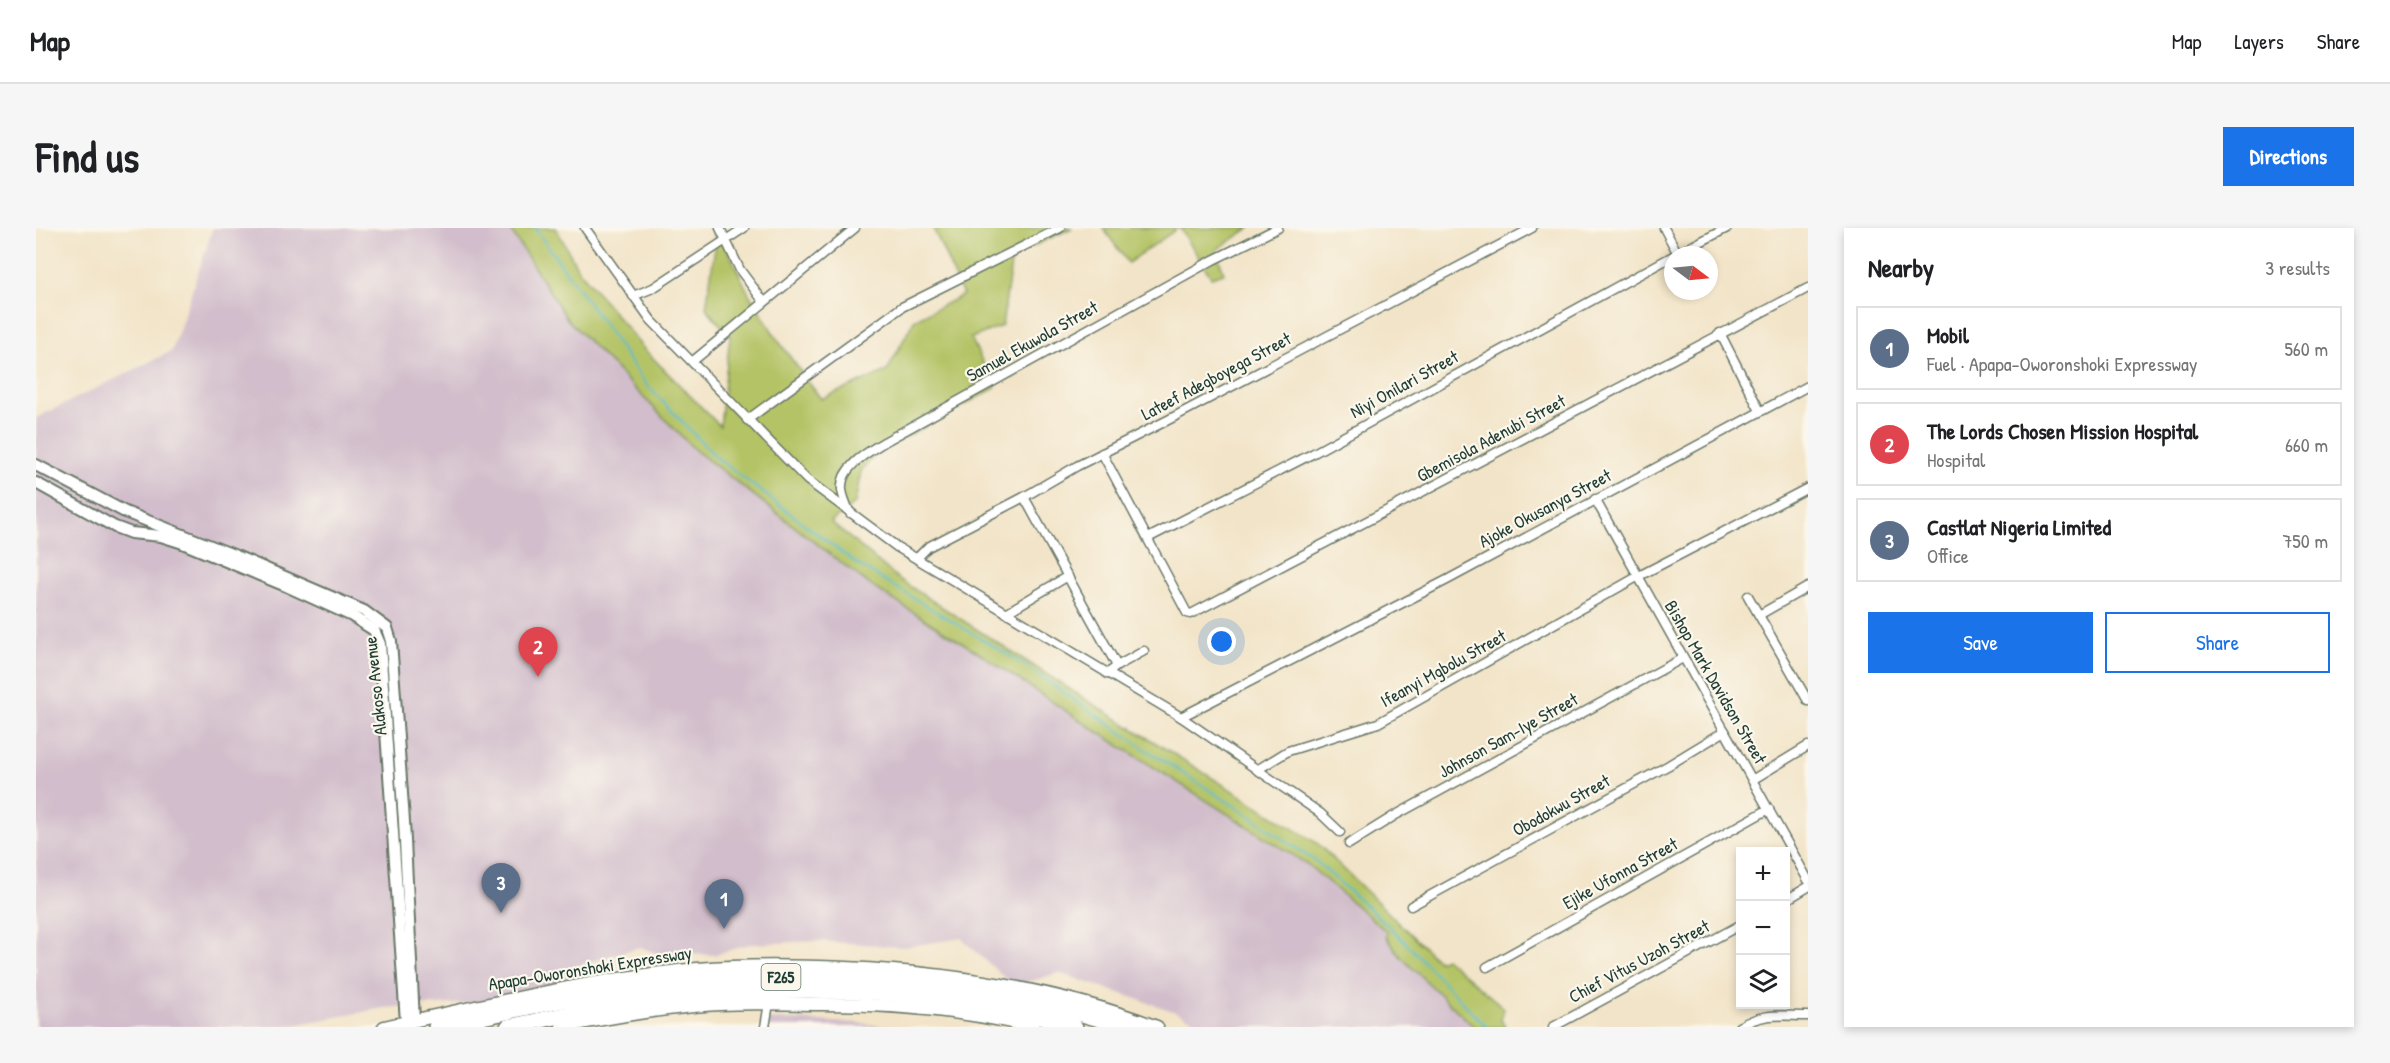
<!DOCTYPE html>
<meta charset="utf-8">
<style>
:root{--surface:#fff;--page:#f6f6f6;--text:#202124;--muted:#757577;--line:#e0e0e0;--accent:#1a73e8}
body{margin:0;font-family:"Patrick Hand",sans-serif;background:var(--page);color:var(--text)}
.controls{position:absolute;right:18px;bottom:18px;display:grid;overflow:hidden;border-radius:0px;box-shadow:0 3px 9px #0003}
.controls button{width:54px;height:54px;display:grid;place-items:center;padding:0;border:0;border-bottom:2px solid var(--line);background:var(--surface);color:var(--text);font:30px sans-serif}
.compass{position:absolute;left:1628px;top:18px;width:54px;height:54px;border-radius:50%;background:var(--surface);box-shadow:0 3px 9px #0003;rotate:106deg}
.you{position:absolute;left:1186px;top:414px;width:21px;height:21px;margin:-15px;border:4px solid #fff;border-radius:50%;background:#1a73e8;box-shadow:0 0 0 9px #1a73e833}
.badge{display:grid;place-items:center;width:39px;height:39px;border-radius:50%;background:var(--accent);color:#fff;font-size:20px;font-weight:700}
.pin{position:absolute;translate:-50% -50px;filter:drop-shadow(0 2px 3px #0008)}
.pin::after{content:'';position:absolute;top:32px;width:21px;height:18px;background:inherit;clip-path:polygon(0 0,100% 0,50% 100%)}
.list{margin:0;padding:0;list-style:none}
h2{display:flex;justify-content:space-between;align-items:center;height:78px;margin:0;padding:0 24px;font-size:26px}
h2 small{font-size:20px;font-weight:400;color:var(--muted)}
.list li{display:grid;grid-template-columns:39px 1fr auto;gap:18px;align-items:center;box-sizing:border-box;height:84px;margin:0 12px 12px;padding:0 12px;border:2px solid var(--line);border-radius:0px}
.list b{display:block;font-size:22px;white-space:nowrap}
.list p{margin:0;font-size:20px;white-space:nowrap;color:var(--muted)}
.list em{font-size:20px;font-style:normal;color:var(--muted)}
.actions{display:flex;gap:12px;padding:18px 24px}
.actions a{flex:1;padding:14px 0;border:2px solid var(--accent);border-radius:0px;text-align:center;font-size:21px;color:var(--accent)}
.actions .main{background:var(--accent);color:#fff}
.icon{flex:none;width:33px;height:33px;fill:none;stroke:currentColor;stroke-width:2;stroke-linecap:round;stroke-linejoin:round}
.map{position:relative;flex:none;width:1772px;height:799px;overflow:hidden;border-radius:0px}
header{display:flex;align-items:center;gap:36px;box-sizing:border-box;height:84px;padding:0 30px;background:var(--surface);border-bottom:2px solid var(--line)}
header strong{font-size:28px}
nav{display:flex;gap:33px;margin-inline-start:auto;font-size:21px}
.intro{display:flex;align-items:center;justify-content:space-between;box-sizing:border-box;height:144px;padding:0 36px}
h1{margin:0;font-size:42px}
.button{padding:15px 27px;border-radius:0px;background:var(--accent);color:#fff;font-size:21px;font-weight:700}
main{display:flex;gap:36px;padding:0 36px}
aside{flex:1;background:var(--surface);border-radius:0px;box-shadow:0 3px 9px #0003}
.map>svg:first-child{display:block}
.industrial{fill:#d1bdcb}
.green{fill:#b4c365;stroke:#6a804c;stroke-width:1.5}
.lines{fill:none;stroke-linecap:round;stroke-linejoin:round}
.stream{stroke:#52bccf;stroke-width:2}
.minor-casing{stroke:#697768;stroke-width:11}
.tertiary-casing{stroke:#697768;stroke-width:14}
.primary-casing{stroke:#697768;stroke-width:15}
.motorway-casing{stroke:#697768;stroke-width:18}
.minor{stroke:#fff;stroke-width:8}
.tertiary{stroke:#fff;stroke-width:10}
.primary{stroke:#fff;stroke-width:12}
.motorway{stroke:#fff;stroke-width:15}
.labels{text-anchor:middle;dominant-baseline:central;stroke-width:4.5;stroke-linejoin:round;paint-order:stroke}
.shield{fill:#fbf7ec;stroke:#61756b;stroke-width:1.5}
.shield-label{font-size:16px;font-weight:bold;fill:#1f3d34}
.street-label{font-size:18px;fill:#1f3d34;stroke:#fbf7ec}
</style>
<header>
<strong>Map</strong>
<nav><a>Map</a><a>Layers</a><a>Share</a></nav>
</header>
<div class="intro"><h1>Find us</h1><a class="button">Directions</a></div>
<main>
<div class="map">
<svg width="1772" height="799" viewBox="0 0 1772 799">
<rect width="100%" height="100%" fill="#fbf7ec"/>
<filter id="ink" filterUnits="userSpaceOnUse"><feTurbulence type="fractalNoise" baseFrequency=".0167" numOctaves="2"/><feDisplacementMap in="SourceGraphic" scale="12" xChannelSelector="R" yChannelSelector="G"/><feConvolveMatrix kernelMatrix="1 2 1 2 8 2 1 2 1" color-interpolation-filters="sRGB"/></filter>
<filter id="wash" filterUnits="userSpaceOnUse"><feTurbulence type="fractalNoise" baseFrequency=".008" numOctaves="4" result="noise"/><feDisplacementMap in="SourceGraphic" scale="24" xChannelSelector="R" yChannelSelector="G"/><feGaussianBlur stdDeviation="1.35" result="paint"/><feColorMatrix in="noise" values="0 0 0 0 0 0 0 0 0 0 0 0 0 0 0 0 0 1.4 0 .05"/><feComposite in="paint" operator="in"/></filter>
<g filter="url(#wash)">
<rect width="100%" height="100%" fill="#f2e4c8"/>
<g class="industrial">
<path d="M177,0H473L495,37L943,425L1054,499L1271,636L1351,704L1365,729L1438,799H1173L1140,784L1023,745L977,758L925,710L868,719L783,713L714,716L678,727L655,726L631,729L604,719L533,740L523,762L436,775L347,780L259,797L234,799H0V190L136,123Z"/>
<path d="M728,791L822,795L854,799H726Z"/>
</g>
<g class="green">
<path d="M473,0H520L542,41L607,120L684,198L694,108L670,80L680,13L675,0H681L713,66L741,111L785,171L851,143L878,92L927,67L898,2L901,0H1036L976,28L966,98L935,110L959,160L841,225L825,243L819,275L795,294L864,352L1046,469L1281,615L1402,733L1409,730L1468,780L1465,792L1470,799H1438L1365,729L1350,708L1351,704L1271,636L1054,499L943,425L838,360L659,222L531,91Z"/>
<path d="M1067,0H1142L1092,35Z"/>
<path d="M1144,0H1214L1180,22L1188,45L1175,49Z"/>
</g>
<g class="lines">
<path class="stream" d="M499,0L610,156L681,230L821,336L984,434L1106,519L1211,586L1282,635L1358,703L1451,799"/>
</g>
</g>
<g filter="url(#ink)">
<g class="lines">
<g class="minor-casing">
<g id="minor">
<path d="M549,0L615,92L771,252L861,319L1145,489L1284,585L1304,604"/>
<path d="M684,0L704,42L728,74"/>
<path d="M1628,0L1642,26"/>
<path d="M1639,27L1691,0"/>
<path d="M597,68L617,60L708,0"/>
<path d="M1684,105L1724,183"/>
<path d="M657,133L819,0"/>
<path d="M711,192L866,79L1024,0"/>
<path d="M1066,225L1151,385L1155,386L1772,60"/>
<path d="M988,269L1081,438L1071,446"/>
<path d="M1559,271L1772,652"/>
<path d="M814,285C811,278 807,270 806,262C803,240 832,224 848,214L1177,32L1242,0"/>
<path d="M1112,310L1276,226L1637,28"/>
<path d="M881,330L892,319L988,269L1041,238L1132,192L1496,0"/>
<path d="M1712,368L1772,473"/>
<path d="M970,385L1032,348"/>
<path d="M1723,387L1772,359"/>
<path d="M1081,438L1108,423"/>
<path d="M1145,489L1411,352L1772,158"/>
<path d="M1221,542L1252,523L1342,495L1601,349L1772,260"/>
<path d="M1716,552L1772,518"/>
<path d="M1313,616L1358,588L1647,430"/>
<path d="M1750,672L1772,659"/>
<path d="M1375,678L1633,537L1689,503"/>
<path d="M1451,739L1733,581"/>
<path d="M729,799L733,775"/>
<path d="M1517,799L1704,697"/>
<path d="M1703,799C1727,784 1744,788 1772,788"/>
</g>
</g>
<g class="tertiary-casing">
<g id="tertiary">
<path d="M0,237L89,284L200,328L328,383L351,400L355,413L368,593L378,793"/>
<path d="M0,255L79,299L95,305L125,308L144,314L250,358L316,388L338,402L344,416L370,794"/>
</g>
</g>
<g class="primary-casing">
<g id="primary">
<path d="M348,799C452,777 555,751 661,741C710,737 761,738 810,740C917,745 1021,761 1121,799"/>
<path d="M526,799C579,788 631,779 684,776C718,774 751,776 785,776C856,776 928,782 997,799"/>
</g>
</g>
<g class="motorway-casing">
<g id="motorway">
<path d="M400,799C477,782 553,765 632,756C788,739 940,750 1089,799"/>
<path d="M472,799C510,792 549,781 588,776C734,755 896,755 1039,799"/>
</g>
</g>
<use href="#minor" class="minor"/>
<use href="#tertiary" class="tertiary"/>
<use href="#primary" class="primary"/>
<use href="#motorway" class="motorway"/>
</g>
</g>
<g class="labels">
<rect class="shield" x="725.5" y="736" width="39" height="26" rx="4.5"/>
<g class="shield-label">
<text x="745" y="749">F265</text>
</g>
<g class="street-label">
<text transform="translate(996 113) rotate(-29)">Samuel Ekuwola Street</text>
<text transform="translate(1180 148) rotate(-28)">Lateef Adegboyega Street</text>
<text transform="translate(1368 156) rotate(-29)">Niyi Onilari Street</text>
<text transform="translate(1455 210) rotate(-28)">Gbemisola Adenubi Street</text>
<text transform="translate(1509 280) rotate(-28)">Ajoke Okusanya Street</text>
<text transform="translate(1407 440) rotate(-29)">Ifeanyi Mgbolu Street</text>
<text transform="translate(1680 454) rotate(60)">Bishop Mark Davidson Street</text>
<text transform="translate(339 458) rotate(-96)">Alakoso Avenue</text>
<text transform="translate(1472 507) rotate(-29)">Johnson Sam-Iye Street</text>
<text transform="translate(1525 577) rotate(-29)">Obodokwu Street</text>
<text transform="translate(1584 645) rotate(-29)">Ejike Ufonna Street</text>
<text transform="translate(1603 733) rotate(-28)">Chief Vitus Uzoh Street</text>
<text transform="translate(554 740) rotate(-9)">Apapa-Oworonshoki Expressway</text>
</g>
</g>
</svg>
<div class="controls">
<button>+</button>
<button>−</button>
<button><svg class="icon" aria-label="layers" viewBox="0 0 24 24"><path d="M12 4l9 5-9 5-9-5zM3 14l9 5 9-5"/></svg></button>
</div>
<svg class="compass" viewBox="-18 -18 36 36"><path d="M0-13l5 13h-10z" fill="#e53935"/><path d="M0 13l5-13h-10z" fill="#757577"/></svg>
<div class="you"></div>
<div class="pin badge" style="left:688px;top:701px;background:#5c6f8a">1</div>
<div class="pin badge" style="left:502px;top:449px;background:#e0444e">2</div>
<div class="pin badge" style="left:465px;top:685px;background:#5c6f8a">3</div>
</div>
<aside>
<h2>Nearby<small>3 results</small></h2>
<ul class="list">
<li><span class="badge" style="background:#5c6f8a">1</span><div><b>Mobil</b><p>Fuel · Apapa-Oworonshoki Expressway</p></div><em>560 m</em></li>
<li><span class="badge" style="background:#e0444e">2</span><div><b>The Lords Chosen Mission Hospital</b><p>Hospital</p></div><em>660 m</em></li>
<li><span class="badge" style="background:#5c6f8a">3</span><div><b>Castlat Nigeria Limited</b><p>Office</p></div><em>750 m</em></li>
</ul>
<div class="actions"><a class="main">Save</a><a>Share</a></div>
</aside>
</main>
